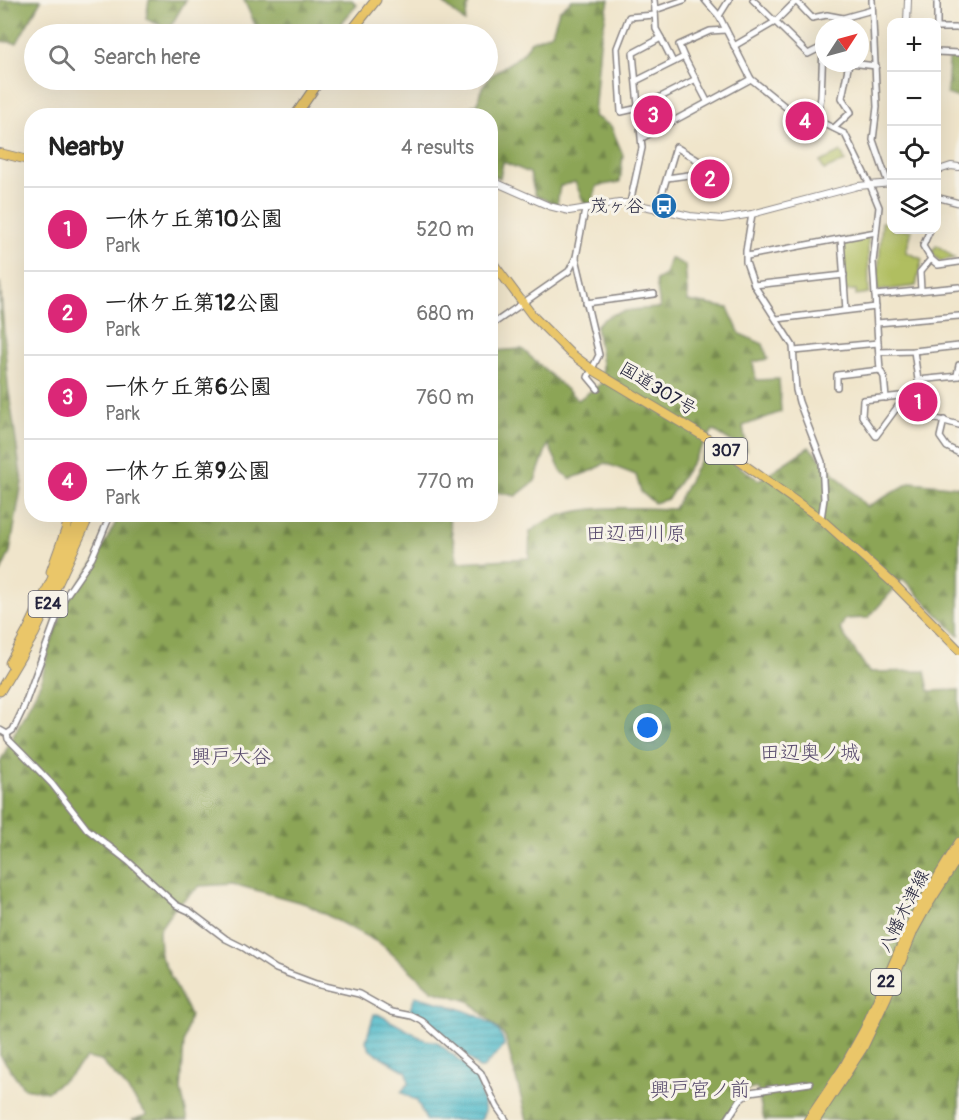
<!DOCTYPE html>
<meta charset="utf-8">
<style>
:root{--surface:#fff;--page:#f6f6f6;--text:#222;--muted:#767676;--line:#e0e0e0;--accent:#db2777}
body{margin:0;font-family:Pangolin,"Klee One",sans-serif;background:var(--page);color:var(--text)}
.controls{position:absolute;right:18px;top:18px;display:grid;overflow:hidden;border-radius:12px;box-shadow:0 6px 24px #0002}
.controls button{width:54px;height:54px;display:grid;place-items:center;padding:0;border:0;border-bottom:2px solid var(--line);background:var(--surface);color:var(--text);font:30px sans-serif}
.compass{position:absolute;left:815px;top:18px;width:54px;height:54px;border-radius:50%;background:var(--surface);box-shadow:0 6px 24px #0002;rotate:54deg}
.you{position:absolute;left:648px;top:728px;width:21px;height:21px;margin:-15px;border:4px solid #fff;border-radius:50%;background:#1a73e8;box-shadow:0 0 0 9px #1a73e833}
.badge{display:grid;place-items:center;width:39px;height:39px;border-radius:50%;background:var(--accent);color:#fff;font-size:20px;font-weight:700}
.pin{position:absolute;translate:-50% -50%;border:3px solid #fff;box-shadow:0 2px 6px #0006}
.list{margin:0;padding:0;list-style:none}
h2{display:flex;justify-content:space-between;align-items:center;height:78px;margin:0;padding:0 24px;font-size:26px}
h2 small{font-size:20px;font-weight:400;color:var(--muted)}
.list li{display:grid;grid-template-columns:39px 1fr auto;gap:18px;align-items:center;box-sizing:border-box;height:84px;padding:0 24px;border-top:2px solid var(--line)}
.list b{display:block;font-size:22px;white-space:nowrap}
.list p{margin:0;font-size:20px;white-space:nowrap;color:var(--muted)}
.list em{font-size:20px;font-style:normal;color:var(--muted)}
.icon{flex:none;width:33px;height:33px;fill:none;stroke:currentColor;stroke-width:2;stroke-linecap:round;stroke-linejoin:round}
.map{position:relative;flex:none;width:959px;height:1120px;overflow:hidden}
.search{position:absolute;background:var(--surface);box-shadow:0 6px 24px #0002;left:24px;top:24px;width:474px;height:66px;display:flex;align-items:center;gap:15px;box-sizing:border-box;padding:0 21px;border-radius:33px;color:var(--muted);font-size:22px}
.panel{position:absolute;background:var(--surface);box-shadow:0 6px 24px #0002;left:24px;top:108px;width:474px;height:414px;border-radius:24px}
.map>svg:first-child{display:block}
.forest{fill:url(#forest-firs);stroke:#576449;stroke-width:1.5}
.park{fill:#b0be61;stroke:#69704e;stroke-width:1.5}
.water{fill:url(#water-rules);stroke:#386e82;stroke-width:1.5}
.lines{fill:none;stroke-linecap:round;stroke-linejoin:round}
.minor-casing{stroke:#898483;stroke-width:8}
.tertiary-casing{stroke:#898483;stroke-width:8}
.primary-casing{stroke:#898483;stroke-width:10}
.trunk-casing{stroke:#898483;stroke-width:10}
.motorway-casing{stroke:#898483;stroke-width:11}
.minor{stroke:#fff;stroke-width:5}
.tertiary{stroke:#fff;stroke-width:6}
.primary{stroke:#eac669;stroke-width:8}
.trunk{stroke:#eac669;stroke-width:8}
.motorway{stroke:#eac669;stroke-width:9}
.labels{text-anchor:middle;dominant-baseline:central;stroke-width:6;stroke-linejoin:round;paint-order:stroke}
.shield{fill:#f7f3e8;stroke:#62616f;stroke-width:1.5}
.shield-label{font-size:16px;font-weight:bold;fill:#22223b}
.poi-label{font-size:18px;fill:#22223b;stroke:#f7f3e8;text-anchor:end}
.street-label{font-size:18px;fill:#22223b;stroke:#f7f3e8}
.neighbourhood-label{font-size:20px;fill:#584b6d;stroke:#f7f3e8}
</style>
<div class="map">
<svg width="959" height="1120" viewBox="0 0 959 1120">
<defs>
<pattern id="forest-firs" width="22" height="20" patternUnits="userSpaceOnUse" patternTransform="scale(1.5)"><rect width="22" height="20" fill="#8ca557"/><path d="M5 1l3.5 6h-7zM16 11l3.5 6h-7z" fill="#728649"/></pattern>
<pattern id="water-rules" width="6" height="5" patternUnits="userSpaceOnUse" patternTransform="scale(1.5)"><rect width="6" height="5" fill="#4ebaca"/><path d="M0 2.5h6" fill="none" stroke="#4097a5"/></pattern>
</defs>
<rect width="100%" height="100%" fill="#f7f3e8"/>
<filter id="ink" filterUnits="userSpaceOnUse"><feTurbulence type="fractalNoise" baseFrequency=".0167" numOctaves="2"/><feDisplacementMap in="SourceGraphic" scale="12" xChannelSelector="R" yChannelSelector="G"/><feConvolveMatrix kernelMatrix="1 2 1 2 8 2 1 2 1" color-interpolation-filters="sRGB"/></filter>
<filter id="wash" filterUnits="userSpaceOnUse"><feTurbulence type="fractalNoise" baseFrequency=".008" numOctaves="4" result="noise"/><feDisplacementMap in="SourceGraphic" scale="24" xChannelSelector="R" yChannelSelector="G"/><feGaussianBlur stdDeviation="1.35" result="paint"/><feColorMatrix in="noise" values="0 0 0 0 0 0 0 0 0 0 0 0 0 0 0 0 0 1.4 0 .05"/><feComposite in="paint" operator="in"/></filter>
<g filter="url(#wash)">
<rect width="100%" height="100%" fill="#f0e5cb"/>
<g class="forest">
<path d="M0,0H41L17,43L0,41Z"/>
<path d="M149,0H186L169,29L146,19Z"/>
<path d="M244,0H352L357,5L332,34H259Z"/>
<path d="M440,0H469L465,22Z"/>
<path d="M572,0H609L600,43L594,116L611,126L623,155L620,182L597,186L592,203L585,205L575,182L560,186L557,205L535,195L530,173L503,162L500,178L491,175L490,116L454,115L478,103C481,66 521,67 530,42L552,33L559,11Z"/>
<path d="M953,57H959V98L947,94L949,60Z"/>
<path d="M670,258L685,265L688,301L728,308L740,334L763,344L768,359L753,362L756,380L779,379L781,412L743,426L747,451L713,430L668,499L654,503L641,492L636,475L605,463L594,470L570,479L561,471L548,444L535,481L516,496L491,491L490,358L494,351L522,349L578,400L602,383V363L596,326C610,309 639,309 660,308L656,280L665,275Z"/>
<path d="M0,282L8,385L22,482L10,552L0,574Z"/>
<path d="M708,445L759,480L809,447L867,507L911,482L959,487V636L903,579L868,618L845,619L840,629L869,672L925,671L929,691L959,690V1120H764L757,1088L742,1091L726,1120H527L505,1036L469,1001L432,990L381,944L306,904L233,884L200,886L175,907L159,930L160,955L190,1015L184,1041L181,1091L188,1120H132L147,1115L123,1084L101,1061L86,1058L70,1075L47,1092L24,1088L0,1055V762L41,682L49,648L66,604L95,562L118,518L123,515H448L458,562L529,558L530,532C565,501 630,508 674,509Z"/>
</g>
<g class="park">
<path d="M657,101L666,120L647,131L644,129L643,110Z"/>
<path d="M841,152L845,161L824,170L820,162Z"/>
<path d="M705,169H715L713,189L706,190Z"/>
<path d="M882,222H891L892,230H912L906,252L922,259L916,286L877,291Z"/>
<path d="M868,235L869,293L856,295V290L845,291L841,239Z"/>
<path d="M937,245L955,258L940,261L931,253Z"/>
</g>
<g class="water">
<path d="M415,996C439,1003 504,1015 504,1046L483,1068H479L427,1019L410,1010Z"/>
<path d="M374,1014H378L425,1040L437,1042L477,1075L485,1111L481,1120H426L417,1101L401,1092L409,1083L407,1072L370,1050L366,1041Z"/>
</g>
</g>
<g filter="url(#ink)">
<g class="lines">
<g class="minor-casing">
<g id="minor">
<path d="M654,0L655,10"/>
<path d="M705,0L719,16L751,79L793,113L817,120L845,134L870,185L879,207L873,262L878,343"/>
<path d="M753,0L808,54L824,46"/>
<path d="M872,0L877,107L873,140L888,183"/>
<path d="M937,0V28"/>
<path d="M655,15L629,17L617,48L621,112L639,108L696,79"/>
<path d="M719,16L729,0"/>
<path d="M936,28H959"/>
<path d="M661,38L673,62"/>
<path d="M734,46L775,22L796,1L812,18L827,15L843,18L872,10"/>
<path d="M936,52L959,53"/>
<path d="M684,57L679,45L710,31L726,30"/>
<path d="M851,63L876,66"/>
<path d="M636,81L684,57L707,101"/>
<path d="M817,120L821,97L823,47"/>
<path d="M834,128L851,112L842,98L849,63"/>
<path d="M642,138L751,79"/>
<path d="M936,197L959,203"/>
<path d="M630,203L642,148L633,53L661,38L656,29L655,10L684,0"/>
<path d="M657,210L676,147L704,164L703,173L667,178"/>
<path d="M752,214L746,251V262L754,285L793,346L796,390L799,402L822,462L824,499L821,519"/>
<path d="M930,230L923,246L931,259"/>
<path d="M841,239L846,310"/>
<path d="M747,256L876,232"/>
<path d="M576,258L599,355L588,377L598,389"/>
<path d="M754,285L844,275"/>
<path d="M921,290L920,272L931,259L938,265L959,262"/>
<path d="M875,295L959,287"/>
<path d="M586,303L654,294"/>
<path d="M777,319L876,307"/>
<path d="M877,323L959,316"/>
<path d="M490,326L569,271L576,257L585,210"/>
<path d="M794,351L878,343L880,370L837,375V387"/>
<path d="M914,351L918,380L959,376"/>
<path d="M879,352L914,351L959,346"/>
<path d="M880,370L884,377L886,398"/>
<path d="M957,375L959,365"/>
<path d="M901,402L876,436L862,416L863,400L900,396L901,402L918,414L959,425"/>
<path d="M944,420L940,437L947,447L959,453"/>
<path d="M0,730L7,734L8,739L22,753L52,784L87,829L128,861L176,905L189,911L226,939L244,948L276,969L316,984L359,994L384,1008L392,1012L412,1016L422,1021L481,1073L497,1107L506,1120"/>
<path d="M7,734L13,730L23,709L63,600L92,558L109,518L113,514"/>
<path d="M727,1120L740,1100L750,1092L810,1083"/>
</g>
</g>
<g class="tertiary-casing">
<g id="tertiary">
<path d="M907,22L908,0"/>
<path d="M936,171L951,166L959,167"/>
<path d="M490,180L549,206L569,211L619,203H630L690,216L722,219L752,214L858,186L892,183"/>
</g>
</g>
<g class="primary-casing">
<g id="primary">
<path d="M808,1120L843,1068L864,1030L914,916L959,842"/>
<path d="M816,1120L863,1048L887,997L914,930L925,910L959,856"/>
</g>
</g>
<g class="trunk-casing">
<g id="trunk">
<path d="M0,153L32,161"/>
<path d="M490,259L532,315L569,352L593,370L708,439L821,519L895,585L959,650"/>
</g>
</g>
<g class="motorway-casing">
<g id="motorway">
<path d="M349,34L376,0"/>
<path d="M295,116L320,80"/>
<path d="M51,572L66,530L70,514"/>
<path d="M10,663L28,630L83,514"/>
<path d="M0,691L34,634L90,514"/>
</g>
</g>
<use href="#minor" class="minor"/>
<use href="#tertiary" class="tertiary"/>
<use href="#primary" class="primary"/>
<use href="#trunk" class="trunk"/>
<use href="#motorway" class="motorway"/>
</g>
</g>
<defs>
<g id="bus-disc" transform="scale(1.35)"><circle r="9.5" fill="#1f6fb2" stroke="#f7f3e8"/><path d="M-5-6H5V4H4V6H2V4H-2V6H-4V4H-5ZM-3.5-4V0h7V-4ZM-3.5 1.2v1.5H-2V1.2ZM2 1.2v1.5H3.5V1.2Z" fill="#fff"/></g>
</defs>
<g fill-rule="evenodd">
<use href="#bus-disc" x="664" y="206"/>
</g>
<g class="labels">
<g class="shield">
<rect x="705" y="438" width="42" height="26" rx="4.5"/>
<rect x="28.5" y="591" width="39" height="26" rx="4.5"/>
<rect x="871" y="969" width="30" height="26" rx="4.5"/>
</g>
<g class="shield-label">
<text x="726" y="451">307</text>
<text x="48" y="604">E24</text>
<text x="886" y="982">22</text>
</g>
<g class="poi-label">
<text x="644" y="206">茂ヶ谷</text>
</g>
<g class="street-label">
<text transform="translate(658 389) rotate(31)">国道307号</text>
<text transform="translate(904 911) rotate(-63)">八幡木津線</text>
</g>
<g class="neighbourhood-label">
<text x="636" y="533">田辺西川原</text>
<text x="810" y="752">田辺奥ノ城</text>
<text x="231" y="756">興戸大谷</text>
<text x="700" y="1089">興戸宮ノ前</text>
</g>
</g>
</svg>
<div class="controls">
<button>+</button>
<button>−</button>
<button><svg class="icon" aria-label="locate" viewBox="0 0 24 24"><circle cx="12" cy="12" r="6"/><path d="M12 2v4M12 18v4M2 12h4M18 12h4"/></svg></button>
<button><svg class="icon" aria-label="layers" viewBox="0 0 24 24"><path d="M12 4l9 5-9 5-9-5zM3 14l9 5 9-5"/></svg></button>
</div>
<svg class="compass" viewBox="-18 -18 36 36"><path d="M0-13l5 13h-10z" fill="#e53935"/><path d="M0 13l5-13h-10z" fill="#767676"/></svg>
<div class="you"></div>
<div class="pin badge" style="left:918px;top:402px">1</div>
<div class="pin badge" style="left:710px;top:179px">2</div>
<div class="pin badge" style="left:653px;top:115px">3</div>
<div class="pin badge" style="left:805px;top:121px">4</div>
<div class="search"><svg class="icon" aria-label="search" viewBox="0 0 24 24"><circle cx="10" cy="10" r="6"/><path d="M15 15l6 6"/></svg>Search here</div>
<section class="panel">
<h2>Nearby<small>4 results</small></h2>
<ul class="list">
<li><span class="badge">1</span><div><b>一休ケ丘第10公園</b><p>Park</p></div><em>520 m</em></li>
<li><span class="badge">2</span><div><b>一休ケ丘第12公園</b><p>Park</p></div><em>680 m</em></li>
<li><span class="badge">3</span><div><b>一休ケ丘第6公園</b><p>Park</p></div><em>760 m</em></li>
<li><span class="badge">4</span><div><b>一休ケ丘第9公園</b><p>Park</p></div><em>770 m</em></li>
</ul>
</section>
</div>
